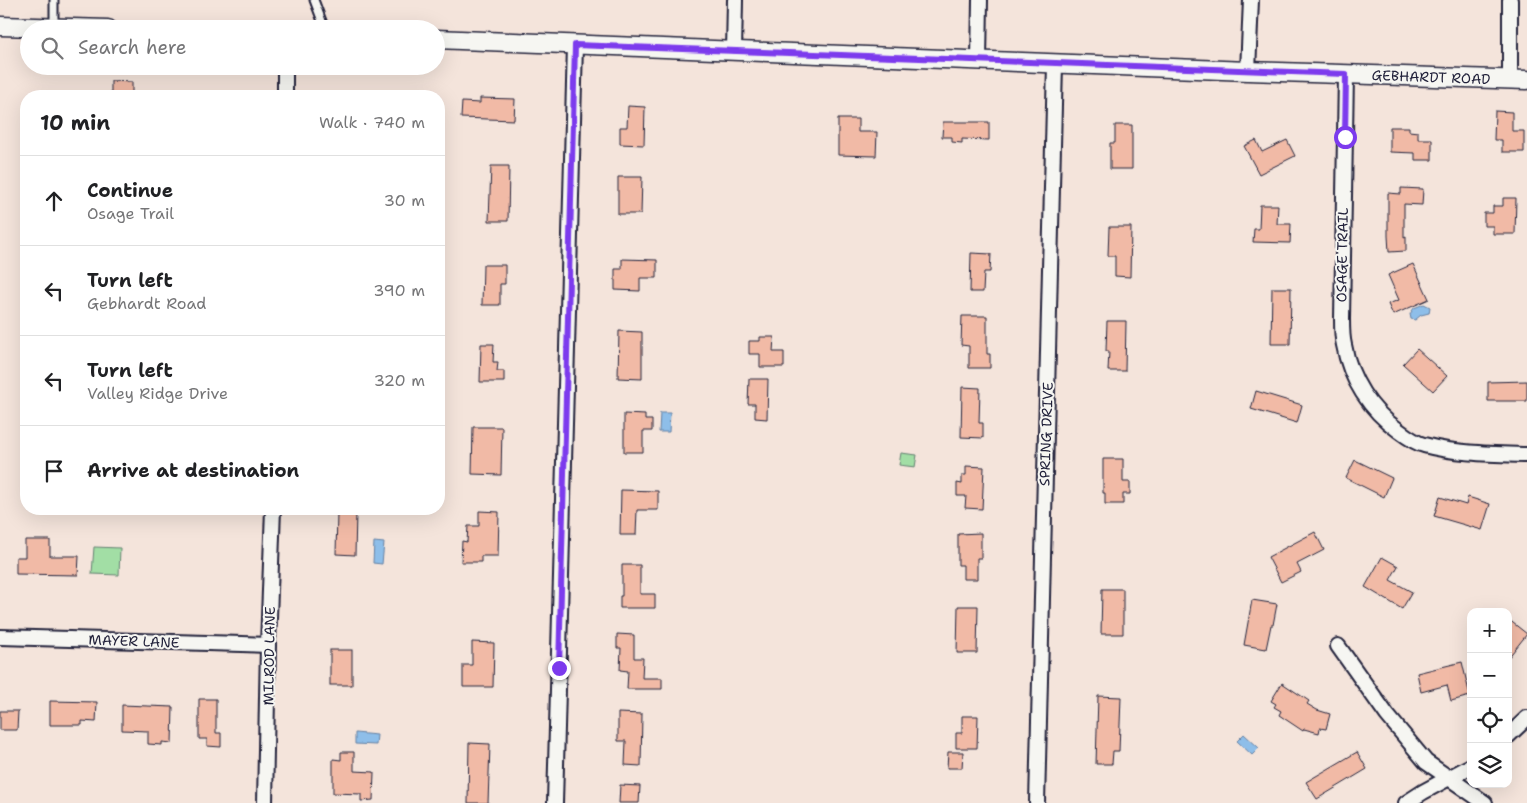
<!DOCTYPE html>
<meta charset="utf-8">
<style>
:root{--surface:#fff;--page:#f2f2f2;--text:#202124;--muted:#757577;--line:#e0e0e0}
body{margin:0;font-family:"Shantell Sans",sans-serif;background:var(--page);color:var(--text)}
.controls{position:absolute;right:15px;bottom:15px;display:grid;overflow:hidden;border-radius:10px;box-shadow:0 5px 20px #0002}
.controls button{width:45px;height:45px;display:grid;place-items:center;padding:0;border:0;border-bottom:1px solid var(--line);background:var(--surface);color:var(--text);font:25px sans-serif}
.stop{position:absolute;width:15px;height:15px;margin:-11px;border:4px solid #7c3aed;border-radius:50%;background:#fff}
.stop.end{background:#7c3aed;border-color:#fff;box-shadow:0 1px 5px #0008}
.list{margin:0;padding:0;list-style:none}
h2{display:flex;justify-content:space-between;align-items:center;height:65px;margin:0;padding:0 20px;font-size:21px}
h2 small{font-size:16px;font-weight:400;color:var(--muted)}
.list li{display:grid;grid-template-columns:32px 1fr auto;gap:15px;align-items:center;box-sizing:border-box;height:90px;padding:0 20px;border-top:1px solid var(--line)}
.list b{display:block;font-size:19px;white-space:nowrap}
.list p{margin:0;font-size:16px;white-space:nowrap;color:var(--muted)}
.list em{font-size:16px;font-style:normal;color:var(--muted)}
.icon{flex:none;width:28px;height:28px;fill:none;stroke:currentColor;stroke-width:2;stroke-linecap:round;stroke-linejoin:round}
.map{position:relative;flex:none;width:1527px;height:803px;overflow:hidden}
.search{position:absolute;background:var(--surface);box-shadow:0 5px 20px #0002;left:20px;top:20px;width:425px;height:55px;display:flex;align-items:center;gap:12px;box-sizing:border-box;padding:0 18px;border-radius:28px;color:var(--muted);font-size:19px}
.panel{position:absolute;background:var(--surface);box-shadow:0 5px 20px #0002;left:20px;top:90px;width:425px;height:425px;border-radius:20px}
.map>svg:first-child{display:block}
.green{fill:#a2dea5;stroke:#628070}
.water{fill:#8ebee9;stroke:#6380a3}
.building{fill:#f1baa6;stroke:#22223b}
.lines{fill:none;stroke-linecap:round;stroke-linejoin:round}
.service-casing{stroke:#22223b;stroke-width:11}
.minor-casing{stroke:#22223b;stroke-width:18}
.tertiary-casing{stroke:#22223b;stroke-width:21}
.service{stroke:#f6f6f2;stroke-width:7}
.minor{stroke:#f6f6f2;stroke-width:14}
.tertiary{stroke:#f6f6f2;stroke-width:18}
.route{stroke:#7c3aed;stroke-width:6}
.labels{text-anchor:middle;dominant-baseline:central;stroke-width:4;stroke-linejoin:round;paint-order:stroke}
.street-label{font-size:14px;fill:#22223b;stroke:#f6f6f2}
</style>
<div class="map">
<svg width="1527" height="803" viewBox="0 0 1527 803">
<rect width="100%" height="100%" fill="#f4e4db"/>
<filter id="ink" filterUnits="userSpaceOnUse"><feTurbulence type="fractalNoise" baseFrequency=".02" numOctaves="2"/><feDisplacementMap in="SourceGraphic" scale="10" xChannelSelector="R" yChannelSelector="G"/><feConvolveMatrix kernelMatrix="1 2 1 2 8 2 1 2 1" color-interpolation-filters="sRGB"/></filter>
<g filter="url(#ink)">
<g class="green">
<path d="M901,453L917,455L915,467L899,465Z"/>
<path d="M94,547L120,548L119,575L92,574Z"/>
</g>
<g class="water">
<path d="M1424,304L1430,307L1429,313L1421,315L1415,320L1411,319L1410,314L1414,308Z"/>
<path d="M660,413H670L669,432H659Z"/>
<path d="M374,542L384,543L382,564L373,563Z"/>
<path d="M355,733L377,735L376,745L355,744Z"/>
<path d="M1244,734L1259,748L1252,755L1237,741Z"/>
</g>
<g class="building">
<path d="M111,81L132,82V96H111Z"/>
<path d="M480,98L515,99L514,120L461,118L462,102L480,103Z"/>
<path d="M628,106L645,107L644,145L620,144V127H627Z"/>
<path d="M1495,111L1512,112V131H1524V152H1502V140H1494Z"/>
<path d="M838,119H858V132H877L876,156L838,155Z"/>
<path d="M943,122H989V140L962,139V143L952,142V137H942Z"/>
<path d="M1115,125H1132V169H1110V143H1115Z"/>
<path d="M1390,127H1409V131L1418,132V139H1432V160H1415V153L1390,152Z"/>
<path d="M1256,140L1262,152L1287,140L1295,156L1259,174L1244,146Z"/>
<path d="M491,166H509L508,221H489Z"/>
<path d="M618,177H642L641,214H618Z"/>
<path d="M1401,188L1423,189L1422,205L1404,204V237L1406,236V251L1389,252L1388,236V193L1401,194Z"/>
<path d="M1503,198H1516L1515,234H1493V226H1484V213H1493V206H1503Z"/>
<path d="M1260,205H1278L1277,224H1291L1290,243L1253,242L1254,229H1259Z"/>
<path d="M1109,227H1131L1130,277L1115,276V256H1108Z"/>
<path d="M971,253L991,254L990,272H984L983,292H970Z"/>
<path d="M622,259L657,260V278H640V291L615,290V269H622Z"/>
<path d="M1413,264L1429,299L1393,315L1388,304L1399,300L1388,275Z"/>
<path d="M483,265H505V284H500V305H482Z"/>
<path d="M1272,288H1291L1290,344H1271Z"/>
<path d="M962,316H987V354H990V368H969V346L961,345Z"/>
<path d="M1107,321H1126L1125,371H1108L1109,351H1106Z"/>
<path d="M619,331L642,332V379L618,378Z"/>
<path d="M760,337H774L773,352H784V367H760V354H749V341H760Z"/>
<path d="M481,344H494L493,362H498L497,371H504V382H480Z"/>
<path d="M1417,349L1447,376L1433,391L1403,364Z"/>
<path d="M749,379H768L767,419L755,418V404H748Z"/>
<path d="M1527,381V401H1488V382Z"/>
<path d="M962,387L980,388L979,423H983V438L961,437Z"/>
<path d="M1256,391L1302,405L1297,423L1251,409Z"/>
<path d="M624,414L645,415V420H652V431H643V452H624Z"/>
<path d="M473,427H502L501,475L472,474Z"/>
<path d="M1103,459H1123V482H1130V494H1123V504H1105V493H1103Z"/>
<path d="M1355,460L1392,478L1384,497L1346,478Z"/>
<path d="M966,466L984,467L982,509L965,508L966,496H957V483L962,484V475H966Z"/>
<path d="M621,490L658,491V510H637L636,535H620Z"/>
<path d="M1440,497L1466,505L1468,497L1490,504L1482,530L1434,516Z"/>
<path d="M479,511L499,512L498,556H481V562H461L462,541L467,542L468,526H479Z"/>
<path d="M337,513H356L355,555L336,554Z"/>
<path d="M1315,532L1324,550L1297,564L1301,572L1281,582L1268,557Z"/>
<path d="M981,533V558H977V579H963V565H958V534Z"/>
<path d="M25,540H50V556H79L78,575L16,574V557H25Z"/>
<path d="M1382,557L1398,566L1390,580L1412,592L1402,609L1365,587Z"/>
<path d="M622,565H640V594H655V608H620V596H622Z"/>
<path d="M1102,589H1123V634H1101Z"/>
<path d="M1252,600L1277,604L1273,625H1271L1266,649L1244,645Z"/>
<path d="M958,606H978L977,653H957Z"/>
<path d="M1508,619L1527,634L1508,658Z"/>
<path d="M617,634L634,635V658H643L642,678H662V689H627L628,671L620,670L621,648H617Z"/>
<path d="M472,642L494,643L493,687H463V665H472Z"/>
<rect x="330" y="650" width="22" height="35"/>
<path d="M1462,662L1470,696L1451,701L1447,685L1421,692L1417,673Z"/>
<path d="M1282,683L1309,701L1307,704L1317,710L1330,714L1326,729L1320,728L1319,733L1304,729L1303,731L1279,715L1281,711L1274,707L1276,704L1271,701Z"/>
<path d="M1098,696L1121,697L1119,751H1113L1112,764H1096Z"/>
<path d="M199,699H216V733H221V747L207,746V739H199Z"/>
<path d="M50,701L97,702L96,722L82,721V725H50Z"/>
<path d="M122,705L173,707L172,743L162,742V745L148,744V731L122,730Z"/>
<path d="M0,711H18L17,730H0Z"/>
<path d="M618,713L642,714L641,766L625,765L626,741H618Z"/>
<path d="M962,716H978L977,748H956V733H962Z"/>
<path d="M469,743L490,744L488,803H468Z"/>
<path d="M341,752H354V771L374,772L373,800L361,801V794L333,793V759L341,760Z"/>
<path d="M948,752H963L962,768H947Z"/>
<path d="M1357,752L1367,769L1317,799L1306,782Z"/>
<path d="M620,785L640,786L639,803H619Z"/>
</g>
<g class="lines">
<g class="service-casing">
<g id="service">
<path d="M314,0L325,29"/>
<path d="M54,27V0"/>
</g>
</g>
<g class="minor-casing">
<g id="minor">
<path d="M734,52L735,0"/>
<path d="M979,61L980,0"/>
<path d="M285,66V96"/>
<path d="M1248,71L1251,0"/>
<path d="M1346,74L1342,319C1342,327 1342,337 1344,345C1350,379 1370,410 1398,430C1406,436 1415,443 1424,445C1457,454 1493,454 1527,455"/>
<path d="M1510,79V0"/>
<path d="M0,637L242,644L268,645"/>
<path d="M1338,646L1387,715L1426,762L1485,803"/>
<path d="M1508,736L1527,718"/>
<path d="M265,803L268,645L273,509"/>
<path d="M555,803L575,45"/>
<path d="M1037,803L1055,64"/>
<path d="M1406,803L1423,792L1471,766"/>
</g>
</g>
<g class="tertiary-casing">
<g id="tertiary">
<path d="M0,26L108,29"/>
<path d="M436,39L1248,71L1527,80"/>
</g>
</g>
<use href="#service" class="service"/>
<use href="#minor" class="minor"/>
<use href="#tertiary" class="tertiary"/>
</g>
</g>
<g class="lines" filter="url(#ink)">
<path class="route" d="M559,668L575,45L1346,74L1345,137"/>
</g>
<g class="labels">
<g class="street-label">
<text transform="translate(1431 77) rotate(2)">GEBHARDT ROAD</text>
<text transform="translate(1342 255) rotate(-89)">OSAGE TRAIL</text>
<text transform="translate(1046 434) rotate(-88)">SPRING DRIVE</text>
<text transform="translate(134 641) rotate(2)">MAYER LANE</text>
<text transform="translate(269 656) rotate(-89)">MILROD LANE</text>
</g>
</g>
</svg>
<div class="controls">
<button>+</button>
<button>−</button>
<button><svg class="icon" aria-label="locate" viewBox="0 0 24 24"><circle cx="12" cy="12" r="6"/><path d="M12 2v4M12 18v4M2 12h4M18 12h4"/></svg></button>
<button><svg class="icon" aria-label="layers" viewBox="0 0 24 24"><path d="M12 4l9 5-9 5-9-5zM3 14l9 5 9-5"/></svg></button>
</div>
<div class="stop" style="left:1345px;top:137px"></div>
<div class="stop end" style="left:559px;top:668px"></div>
<div class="search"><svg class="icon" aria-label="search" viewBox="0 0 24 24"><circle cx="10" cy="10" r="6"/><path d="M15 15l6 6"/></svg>Search here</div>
<section class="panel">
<h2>10 min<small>Walk · 740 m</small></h2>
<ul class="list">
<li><svg class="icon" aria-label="ahead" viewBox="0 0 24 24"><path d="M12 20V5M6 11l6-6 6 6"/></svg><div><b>Continue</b><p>Osage Trail</p></div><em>30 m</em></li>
<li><svg class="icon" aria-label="left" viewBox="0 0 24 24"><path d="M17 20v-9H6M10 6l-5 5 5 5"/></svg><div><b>Turn left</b><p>Gebhardt Road</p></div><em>390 m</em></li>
<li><svg class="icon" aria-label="left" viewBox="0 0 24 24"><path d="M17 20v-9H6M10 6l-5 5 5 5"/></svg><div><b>Turn left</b><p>Valley Ridge Drive</p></div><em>320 m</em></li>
<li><svg class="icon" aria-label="arrive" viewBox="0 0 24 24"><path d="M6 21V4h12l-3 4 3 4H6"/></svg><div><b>Arrive at destination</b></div></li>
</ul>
</section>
</div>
